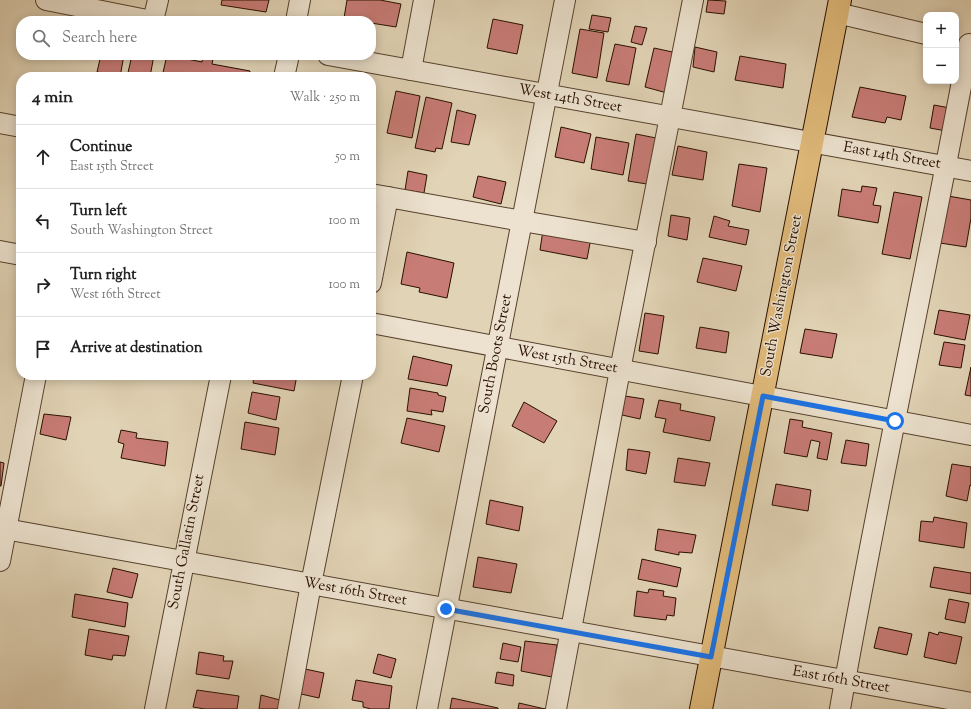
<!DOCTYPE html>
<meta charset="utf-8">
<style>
:root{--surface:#fff;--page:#f6f6f6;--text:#222;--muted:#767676;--line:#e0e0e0}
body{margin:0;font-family:"Sorts Mill Goudy",serif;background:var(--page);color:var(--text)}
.controls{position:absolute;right:12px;top:12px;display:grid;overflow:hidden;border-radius:8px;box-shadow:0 2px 10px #0003}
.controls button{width:36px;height:36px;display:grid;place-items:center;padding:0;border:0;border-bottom:1px solid var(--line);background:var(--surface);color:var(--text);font:20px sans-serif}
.stop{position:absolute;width:12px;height:12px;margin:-9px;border:3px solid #1a73e8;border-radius:50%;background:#fff}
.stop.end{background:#1a73e8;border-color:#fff;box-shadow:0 1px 4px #0008}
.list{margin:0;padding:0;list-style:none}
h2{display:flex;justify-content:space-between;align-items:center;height:52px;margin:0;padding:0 16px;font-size:17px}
h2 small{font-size:13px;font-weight:400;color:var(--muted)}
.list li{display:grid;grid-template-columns:26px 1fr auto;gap:12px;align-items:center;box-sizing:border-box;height:64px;padding:0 16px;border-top:1px solid var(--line)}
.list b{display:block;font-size:15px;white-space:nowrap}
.list p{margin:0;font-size:13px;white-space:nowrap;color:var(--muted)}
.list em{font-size:13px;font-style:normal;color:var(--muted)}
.icon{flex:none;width:22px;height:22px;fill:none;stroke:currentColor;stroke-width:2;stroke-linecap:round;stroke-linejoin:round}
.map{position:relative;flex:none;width:971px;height:709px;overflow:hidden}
.search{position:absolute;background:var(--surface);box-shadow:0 2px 10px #0003;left:16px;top:16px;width:360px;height:44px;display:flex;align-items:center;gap:10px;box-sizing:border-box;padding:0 14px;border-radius:16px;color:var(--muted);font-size:15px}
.panel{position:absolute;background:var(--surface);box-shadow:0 2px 10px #0003;left:16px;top:72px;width:360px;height:308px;border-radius:16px}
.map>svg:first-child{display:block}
.building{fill:#c87c76;stroke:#291000}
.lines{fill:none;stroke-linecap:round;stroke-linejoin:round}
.minor-casing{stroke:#57412d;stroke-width:22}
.major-casing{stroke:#291000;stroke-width:24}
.minor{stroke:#ece2cf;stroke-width:20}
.major{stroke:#e0ba7a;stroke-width:22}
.route{stroke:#1a73e8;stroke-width:5}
.labels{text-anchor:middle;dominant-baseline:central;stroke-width:3;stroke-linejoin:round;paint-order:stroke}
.street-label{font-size:15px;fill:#291000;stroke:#ece2cf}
</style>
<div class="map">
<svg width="971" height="709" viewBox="0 0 971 709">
<rect width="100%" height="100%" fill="#e1d3b5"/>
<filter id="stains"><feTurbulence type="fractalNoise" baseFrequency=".005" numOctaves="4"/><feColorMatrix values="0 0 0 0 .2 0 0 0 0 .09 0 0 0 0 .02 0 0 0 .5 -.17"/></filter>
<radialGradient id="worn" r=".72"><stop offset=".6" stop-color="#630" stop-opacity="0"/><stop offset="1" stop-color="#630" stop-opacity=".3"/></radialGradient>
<g class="building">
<path d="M222,0H269L266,12L221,5Z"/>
<path d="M347,0H380L401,4L396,27L371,23V21H362L344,18Z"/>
<path d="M708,0L726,1L724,14L706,12Z"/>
<path d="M592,15L611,18L608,32L589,29Z"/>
<path d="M493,19L523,25L517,54L487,48Z"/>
<path d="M635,26L647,28L642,45L631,42Z"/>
<path d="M580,29L604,33L597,78L572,73Z"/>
<path d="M615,44L636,48L629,85L606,81Z"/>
<path d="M695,47L717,52L714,72L693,67Z"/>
<path d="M654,48L677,53L667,93L645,87Z"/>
<path d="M101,55H124L120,77H107L108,74L97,72Z"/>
<path d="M132,55H154L150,77H127Z"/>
<path d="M167,55H178L177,57L202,62L203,56L213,59L212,64L250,71L249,77H162Z"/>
<path d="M740,56L786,64L783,88L735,80Z"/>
<path d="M860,87L906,96L901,120L887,117L885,123L852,117Z"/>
<path d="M396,91L420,96L412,138L387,133Z"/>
<path d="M426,97L452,103L442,149L436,148L435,152L415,148Z"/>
<path d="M934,105L950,108L946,131L930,128Z"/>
<path d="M457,110L476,115L469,145L451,142Z"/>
<path d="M561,127L591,134L584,163L555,157Z"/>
<path d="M636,134L661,139L653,185L628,181Z"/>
<path d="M596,137L629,143L623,175L591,169Z"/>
<path d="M678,146L707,152L703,180L672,175Z"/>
<path d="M739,164L767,168L760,212L732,206Z"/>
<path d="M408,171L427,175L424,193L405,190Z"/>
<path d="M478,176L506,182L501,204L473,197Z"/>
<path d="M862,186L877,188L873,205L881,206L878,223L838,216L842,189L861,192Z"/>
<path d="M894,192L922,197L910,259L882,254Z"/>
<path d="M948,196L971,200V218L966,247L940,243Z"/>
<path d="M671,215L690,218L687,240L668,236Z"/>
<path d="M714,216L730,221L728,226L749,230L746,245L709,237Z"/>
<path d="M543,230L591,238L587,259L540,250Z"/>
<path d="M407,252L454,263L447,298L419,292L420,288L401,284Z"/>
<path d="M703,258L742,266L736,291L697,282Z"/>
<path d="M939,310L970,315L965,340L934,334Z"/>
<path d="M645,313L664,316L658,354L639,351Z"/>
<path d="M700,327L729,332L726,353L696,348Z"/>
<path d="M805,329L837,334L832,358L800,353Z"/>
<path d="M944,342L965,345L961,368L939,365Z"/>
<path d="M413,356L452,365L447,386L408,379Z"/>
<path d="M971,367V396L965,395Z"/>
<path d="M254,375H297L294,391L253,383Z"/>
<path d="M410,388L438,393V395L446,397L443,412L431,410L432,415L407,411Z"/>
<path d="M252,392L280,397L276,420L248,413Z"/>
<path d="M625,396L644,399L640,419L622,415Z"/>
<path d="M659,400L681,404L680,410L715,417L710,441L663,432L666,419L655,417Z"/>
<path d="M524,402L557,421L544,443L512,426Z"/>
<path d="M44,414L71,417L66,440L40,434Z"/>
<path d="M407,418L445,426L439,452L401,443Z"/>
<path d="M790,419L803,421L802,427L832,433L827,460L817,458L820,442L811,440L807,457L784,453Z"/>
<path d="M245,422L279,428L275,455L241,449Z"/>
<path d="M121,430L137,433L136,438L168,442L165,466L121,458L124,444L118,442Z"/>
<path d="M846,440L869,444L866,466L841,463Z"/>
<path d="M628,449L650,452L646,474L626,470Z"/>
<path d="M678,458L710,463L705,486L674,482Z"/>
<path d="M0,462L4,463L1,486H0Z"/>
<path d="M952,464L971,467V486L970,485L967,501L946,496Z"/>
<path d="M776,484L811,490L808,511L772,505Z"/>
<path d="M490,500L523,507L519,531L486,524Z"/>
<path d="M934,517L967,523L964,548L919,541L921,521L933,522Z"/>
<path d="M658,529L696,535L692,553L679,552V555L655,550Z"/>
<path d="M478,557L517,564L511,593L473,587Z"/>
<path d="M642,559L681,568L677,587L638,579Z"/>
<path d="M934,567L971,573V594L930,587Z"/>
<path d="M113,568L138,574L132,598L107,592Z"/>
<path d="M649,589L664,591L663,596L676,598L674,616L667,615L666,620L634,616L637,591L648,593Z"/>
<path d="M75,594L128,603L125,627L72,617Z"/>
<path d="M949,599L969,603L965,623L945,619Z"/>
<path d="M879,627L912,634L907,655L874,648Z"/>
<path d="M89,629L129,636L125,656L113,655L112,660L85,655Z"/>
<path d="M929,632L938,635L939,632L962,637L956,664L924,657Z"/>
<path d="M525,641L557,645L552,677L521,671Z"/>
<path d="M503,643L521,647L518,662L500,659Z"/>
<path d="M199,652L224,656L223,661H233L229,679L196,674Z"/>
<path d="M378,654L396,659L391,678L373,673Z"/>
<path d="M305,669L324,673L319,698L301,694Z"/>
<path d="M497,672L514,675L513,686L495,683Z"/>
<path d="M356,680L392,686L389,709H371L363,707V702L352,700Z"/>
<path d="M197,690L239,696L237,709H205L193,707Z"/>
<path d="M261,695L280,700L278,709H259Z"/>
<path d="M452,698L498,708V709H450Z"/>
<path d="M519,703L545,709H518Z"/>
</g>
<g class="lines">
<g class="minor-casing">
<g id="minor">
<path d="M46,0L152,21"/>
<path d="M837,13L926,34"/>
<path d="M153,21L158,0"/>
<path d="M296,21L300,0"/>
<path d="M328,55L971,171"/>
<path d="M411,70L424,0"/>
<path d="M284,77L289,55"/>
<path d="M0,123L21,127"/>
<path d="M371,194L522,221L646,242"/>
<path d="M0,251L21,255"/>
<path d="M371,283L388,197"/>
<path d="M371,323L971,435"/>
<path d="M0,528L971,703"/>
<path d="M0,561L36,375"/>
<path d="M155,709L221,375"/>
<path d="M288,709L311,584L353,375"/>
<path d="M427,709L565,0"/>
<path d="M556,709L620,370L693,0"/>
<path d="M840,709C879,487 928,266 969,44"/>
</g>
</g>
<g class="major-casing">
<path id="major" d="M701,709L840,0"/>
</g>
<use href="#minor" class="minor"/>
<use href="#major" class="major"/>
</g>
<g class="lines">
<path class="route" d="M446,609L711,657L763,396L895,421"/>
</g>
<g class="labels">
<g class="street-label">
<text transform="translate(570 99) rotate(10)">West 14th Street</text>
<text transform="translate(892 156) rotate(10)">East 14th Street</text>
<text transform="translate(782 296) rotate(-79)">South Washington Street</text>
<text transform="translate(496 354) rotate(-79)">South Boots Street</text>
<text transform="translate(567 360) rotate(10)">West 15th Street</text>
<text transform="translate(187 542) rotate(-79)">South Gallatin Street</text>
<text transform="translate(355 592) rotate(10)">West 16th Street</text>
<text transform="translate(841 680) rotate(10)">East 16th Street</text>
</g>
</g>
<rect width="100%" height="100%" filter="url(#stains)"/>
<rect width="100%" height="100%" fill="url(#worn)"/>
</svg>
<div class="controls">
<button>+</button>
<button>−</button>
</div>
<div class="stop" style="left:895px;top:421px"></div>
<div class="stop end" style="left:446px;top:609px"></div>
<div class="search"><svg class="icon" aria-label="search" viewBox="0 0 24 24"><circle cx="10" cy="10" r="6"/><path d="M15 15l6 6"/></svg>Search here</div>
<section class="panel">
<h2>4 min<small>Walk · 250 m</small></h2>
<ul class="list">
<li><svg class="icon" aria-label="ahead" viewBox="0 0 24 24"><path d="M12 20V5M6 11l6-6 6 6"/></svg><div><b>Continue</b><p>East 15th Street</p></div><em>50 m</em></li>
<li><svg class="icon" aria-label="left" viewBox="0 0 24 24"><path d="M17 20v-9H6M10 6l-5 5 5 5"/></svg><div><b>Turn left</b><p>South Washington Street</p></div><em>100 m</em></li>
<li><svg class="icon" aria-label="right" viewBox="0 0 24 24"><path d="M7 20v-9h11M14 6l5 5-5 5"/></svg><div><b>Turn right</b><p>West 16th Street</p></div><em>100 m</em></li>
<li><svg class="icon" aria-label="arrive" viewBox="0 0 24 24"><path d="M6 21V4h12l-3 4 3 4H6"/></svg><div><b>Arrive at destination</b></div></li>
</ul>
</section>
</div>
